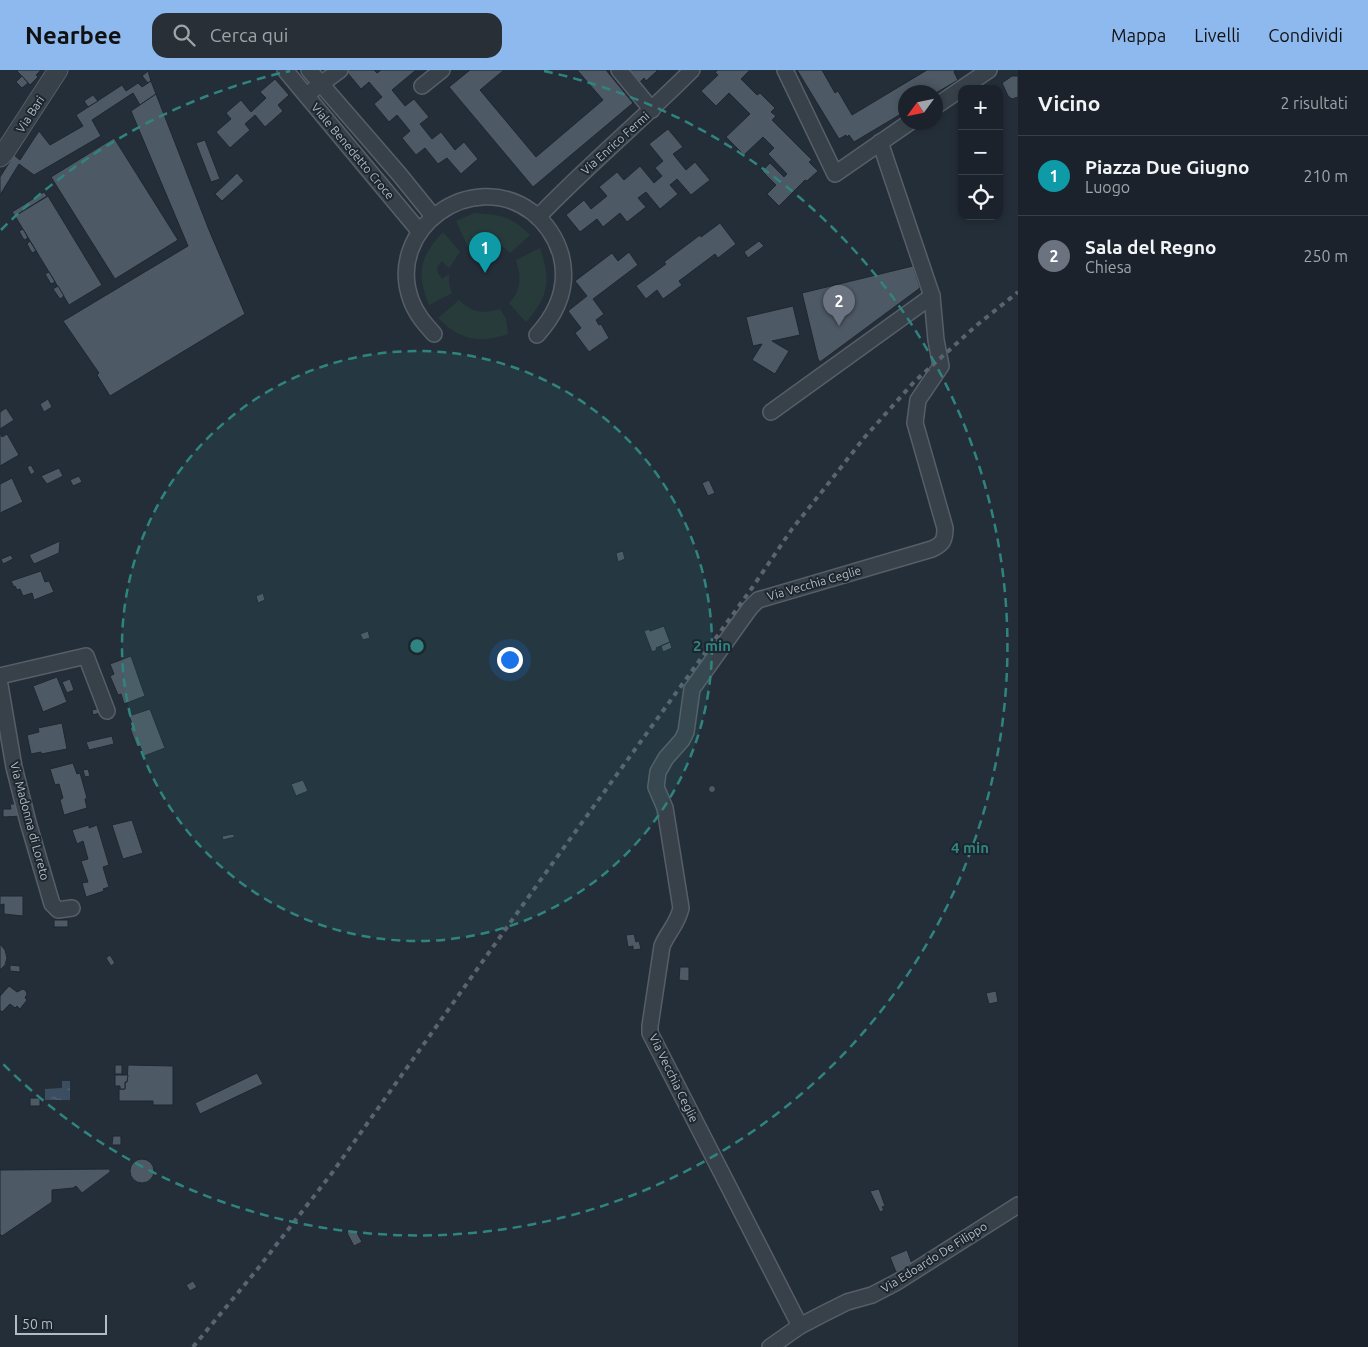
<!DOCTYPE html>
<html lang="it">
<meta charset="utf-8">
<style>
:root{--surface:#1b222b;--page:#282f37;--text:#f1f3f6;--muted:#a0a4a9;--line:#393f47;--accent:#8eb9ef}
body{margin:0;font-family:Ubuntu,sans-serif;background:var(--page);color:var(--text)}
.controls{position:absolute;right:15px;top:15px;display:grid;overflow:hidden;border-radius:10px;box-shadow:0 2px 8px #0003}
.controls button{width:45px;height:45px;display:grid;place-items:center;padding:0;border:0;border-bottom:1px solid var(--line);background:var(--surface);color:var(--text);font:25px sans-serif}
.compass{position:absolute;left:898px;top:15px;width:45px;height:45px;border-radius:50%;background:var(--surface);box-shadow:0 2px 8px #0003;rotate:237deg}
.scale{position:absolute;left:15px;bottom:12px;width:92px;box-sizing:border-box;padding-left:5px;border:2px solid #b3bbc5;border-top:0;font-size:14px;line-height:18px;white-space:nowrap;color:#b3bbc5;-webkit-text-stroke:4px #1d252e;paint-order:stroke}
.you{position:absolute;left:509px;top:589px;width:18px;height:18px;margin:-12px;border:4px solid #fff;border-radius:50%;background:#1a73e8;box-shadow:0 0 0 8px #1a73e833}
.badge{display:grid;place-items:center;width:32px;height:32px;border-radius:50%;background:var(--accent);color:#fff;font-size:16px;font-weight:700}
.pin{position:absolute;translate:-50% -41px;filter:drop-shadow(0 1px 2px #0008)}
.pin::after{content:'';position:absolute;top:26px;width:18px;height:15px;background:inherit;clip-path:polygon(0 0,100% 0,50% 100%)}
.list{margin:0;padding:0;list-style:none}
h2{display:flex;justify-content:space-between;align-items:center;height:65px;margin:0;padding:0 20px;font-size:21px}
h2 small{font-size:16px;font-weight:400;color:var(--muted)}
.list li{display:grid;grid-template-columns:32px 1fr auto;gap:15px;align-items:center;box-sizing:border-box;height:80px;padding:0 20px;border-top:1px solid var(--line)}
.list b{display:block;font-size:19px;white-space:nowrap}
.list p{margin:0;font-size:16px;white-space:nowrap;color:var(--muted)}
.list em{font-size:16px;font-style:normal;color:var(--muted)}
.icon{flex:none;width:28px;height:28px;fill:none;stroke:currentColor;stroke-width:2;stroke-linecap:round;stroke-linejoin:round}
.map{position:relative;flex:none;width:1018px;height:1277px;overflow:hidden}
header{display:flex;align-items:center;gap:30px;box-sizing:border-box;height:70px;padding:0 25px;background:var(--accent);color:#111}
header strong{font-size:24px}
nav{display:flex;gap:28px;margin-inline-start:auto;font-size:18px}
.search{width:350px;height:45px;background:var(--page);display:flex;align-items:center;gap:12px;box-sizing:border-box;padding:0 18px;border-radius:15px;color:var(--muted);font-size:19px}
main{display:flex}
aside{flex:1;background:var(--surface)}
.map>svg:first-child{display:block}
.grass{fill:#273b3b}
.water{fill:url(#water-ripples)}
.building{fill:#4d5965;stroke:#1f2731}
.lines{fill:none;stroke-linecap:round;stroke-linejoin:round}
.minor-casing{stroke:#565e68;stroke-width:18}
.tertiary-casing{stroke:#565e68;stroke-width:21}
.minor{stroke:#38404a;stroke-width:15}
.tertiary{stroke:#38404a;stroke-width:19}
.rail{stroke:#5a6470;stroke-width:4;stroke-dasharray:5 5;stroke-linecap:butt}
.ring{fill:none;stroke:#30847f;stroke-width:2.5;stroke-dasharray:9 6}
.labels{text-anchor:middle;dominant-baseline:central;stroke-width:4;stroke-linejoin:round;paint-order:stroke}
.street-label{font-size:12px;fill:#b3bbc5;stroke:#1d252e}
.centre{fill:#30847f;stroke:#1d252e;stroke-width:2.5}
.ring-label{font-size:15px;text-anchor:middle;font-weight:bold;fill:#30847f;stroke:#1d252e;stroke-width:4;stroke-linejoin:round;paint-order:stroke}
</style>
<header>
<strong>Nearbee</strong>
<div class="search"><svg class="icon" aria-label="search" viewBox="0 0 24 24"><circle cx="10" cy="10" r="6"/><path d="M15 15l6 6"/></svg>Cerca qui</div>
<nav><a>Mappa</a><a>Livelli</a><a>Condividi</a></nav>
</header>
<main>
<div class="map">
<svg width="1018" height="1277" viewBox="0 0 1018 1277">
<defs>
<pattern id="water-ripples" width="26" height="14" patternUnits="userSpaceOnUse" patternTransform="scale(1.25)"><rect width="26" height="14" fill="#3b4d61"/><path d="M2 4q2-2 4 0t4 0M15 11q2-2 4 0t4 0" fill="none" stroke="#556576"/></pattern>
</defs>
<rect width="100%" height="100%" fill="#242e39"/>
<g class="grass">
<path d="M475,143C501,145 511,146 530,165L510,183C497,170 485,170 468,177L456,151Z"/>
<path d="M443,162L460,182L449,198L442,191L437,197L438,203L442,209L449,204V215L452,223L429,235C416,203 420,186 443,162Z"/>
<path d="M540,178C551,210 549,226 526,252L509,233C522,220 521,206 516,190Z"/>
<path d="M459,230C473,243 482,244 500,239L506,249L508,264C480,274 459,270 438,248Z"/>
</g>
<path class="water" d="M62,1011H70V1030H45V1019L62,1018Z"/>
<g class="building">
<path d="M18,0H41L36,5L38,7L30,15L17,1Z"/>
<path d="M347,0H374L377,3L381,0H416L392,20L405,36L414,29L429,47L420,54L432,69L441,62L455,80L464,72L478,89L461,104L447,88L438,94L425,78L416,85L402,68L410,61L397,45L389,52L374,34L382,27L369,12L361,19L346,1Z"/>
<path d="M470,0H504L480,20L536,87L603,30L577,0H606L633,33L533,117L449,17Z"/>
<path d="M629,0H656L657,1L646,11L644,8L640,12Z"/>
<path d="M718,0H750L741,9L757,25L760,23L775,38L771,42L776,46L772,50L812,90L809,92L818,101L807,111L805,110L779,136L767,124L776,115L762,101L770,93L784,107L787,104L768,84L774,78L763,67L744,85L726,67L750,44L729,23L716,36L701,21L718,5L715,2Z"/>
<path d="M797,0H822L835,23L838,21L852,45L927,0H955L954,2L958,10L936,23L906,22V41L854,72L849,65L847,67L846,65L839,69Z"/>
<path d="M148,1L151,11L148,13L142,6Z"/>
<path d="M22,6L28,13L22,18L16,12Z"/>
<path d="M1012,6H1018V27L1012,29L1008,26L1002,13Z"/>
<path d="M275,9L289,25L278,35L283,41L265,57L255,45L245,54L250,60L230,78L216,62L231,49L226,43L241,30L251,42L266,28L260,22Z"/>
<path d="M151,11L156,24L140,35L133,23L92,50L101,66L34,105L19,94L0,125V107L14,85L20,90L39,61L50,75L83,56L76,45L122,15L126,21L138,13L142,17Z"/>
<path d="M156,24L209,160L245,244L110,326L97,305L99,303L63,251L188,176L131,41Z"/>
<path d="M93,25L98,31L88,37L84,31Z"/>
<path d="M668,59L683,77L673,84L686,100L695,92L710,110L691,125L677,109L670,115L678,124L660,139L646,122L638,128L646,137L627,152L620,143L603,157L597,149L580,162L566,145L584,130L591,139L607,126L599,117L617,102L624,110L640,96L654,113L662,106L655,98L663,91L649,74Z"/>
<path d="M114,68L178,170L115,209L51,107Z"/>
<path d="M205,70L220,109L211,112L196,73Z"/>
<path d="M237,103L244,111L222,131L215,124Z"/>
<path d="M44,122L47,126L15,146L12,142Z"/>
<path d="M48,126L102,215L69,235L15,146Z"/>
<path d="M720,153L736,174L718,188L715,184L679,211L682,215L663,229L657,220L646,229L636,216L666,194L664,192L700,165L701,167Z"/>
<path d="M23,159L28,168L24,170L19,161Z"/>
<path d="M30,171L36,181L32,183L27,174Z"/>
<path d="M759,171L764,176L748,188L744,182Z"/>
<path d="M629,182L638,195L593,229L604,244L596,250L599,255L601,254L609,268L589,282L575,263L581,258L568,241L587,226L575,211L612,183L618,191Z"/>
<path d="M913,196L920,218L820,292L818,289L802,223Z"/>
<path d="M49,202L55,212L51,214L45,204Z"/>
<path d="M58,216L64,226L60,229L53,219Z"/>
<path d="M793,236L800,265L772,271L789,281L775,304L752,290L762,274L753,276L746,247Z"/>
<path d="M48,329L52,337L44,342L40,334Z"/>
<path d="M6,338L14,350L0,359V342Z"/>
<path d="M0,363L2,367L7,364L19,385L0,396Z"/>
<path d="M31,395L35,402L31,405L27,397Z"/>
<path d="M59,398L63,406L47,414L41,406Z"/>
<path d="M79,406L82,412L73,416L70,410Z"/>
<path d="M12,408L23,432L0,443V414Z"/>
<path d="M709,410L715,423L708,426L702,413Z"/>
<path d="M60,471L59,483L34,494L29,485Z"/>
<path d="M623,481L625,489L618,492L616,483Z"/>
<path d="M11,485L13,489L3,494L1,489Z"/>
<path d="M41,501L45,512L49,511L54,522L34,530L32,523L23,526L20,519L17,520L15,516L14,517L11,511Z"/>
<path d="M263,523L265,530L258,533L256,526Z"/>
<path d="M664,556L670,572L656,578L657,580L652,582L644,561L649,559L650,561Z"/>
<path d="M368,561L370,568L363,570L360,564Z"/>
<path d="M670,572L672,578L663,582L661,576Z"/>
<path d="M131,586L145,626L124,634L121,624L118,625L110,606L114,604L110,594Z"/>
<path d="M57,607L67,632L43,642L33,616Z"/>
<path d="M70,609L74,620L67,623L62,612Z"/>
<path d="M102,638L103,642L93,645L92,640Z"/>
<path d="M150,639L165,678L144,686L140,676L137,677L130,658L133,656L129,646Z"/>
<path d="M62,653L67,679L41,684V682L31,684L27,665L39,662L38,658Z"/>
<path d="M112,666L114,674L89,680L86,672Z"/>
<path d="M73,693L77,704L80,703L87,728L85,729L87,738L64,745L60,730L63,728L59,714L55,715L50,699Z"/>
<path d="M88,699L90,706L85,707L83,700Z"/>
<path d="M303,710L308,721L296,726L291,714Z"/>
<circle cx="712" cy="719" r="3.5"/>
<path d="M10,734H20L23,746L3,747V739H11Z"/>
<path d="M132,750L143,783L123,789L112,755Z"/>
<path d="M89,755V758L97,755L109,795L103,797L109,817L103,819L104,821L86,827L82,813L88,812L81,791L88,789L83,771L77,774L72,760Z"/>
<path d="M233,764L235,767L223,770L222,766Z"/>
<path d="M0,826H23V846L4,844V834L0,835Z"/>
<rect x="54" y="850" width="14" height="7"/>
<path d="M634,864L636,872L639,871L641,879L633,880V876L628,877L626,865Z"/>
<path d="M0,874L5,880L7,888L5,895L0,900Z"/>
<path d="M110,885L115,893L111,896L106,888Z"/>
<path d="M10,895L20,896V902L10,901Z"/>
<path d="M680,897H689V911L679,910Z"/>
<path d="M9,916L17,922L23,919L26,921L27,924L25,928L27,930L20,939L17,936L15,938L10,934L2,942L0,940V926Z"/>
<path d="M996,921L998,932L989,934L986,923Z"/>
<rect x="115" y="995" width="7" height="9"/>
<path d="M128,995L173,996V1035H153V1031H119V1019H125V1012H127Z"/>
<path d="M257,1003L263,1014L200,1044L195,1033Z"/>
<path d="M115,1005H128L127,1012H125V1019H120V1016H115Z"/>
<rect x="30" y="1028" width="10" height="8"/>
<path d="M113,1066H121V1075H112Z"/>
<circle cx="142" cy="1101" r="12"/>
<path d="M110,1099V1102L82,1123L76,1116L73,1118L52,1120V1132L2,1166L0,1164V1100Z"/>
<path d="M879,1119L885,1136L882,1137L884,1140L880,1142L870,1121Z"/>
<path d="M352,1160L354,1162L356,1161L362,1172L354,1176L347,1163Z"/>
<path d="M907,1180L912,1194L907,1196V1198L896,1202L890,1187Z"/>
<path d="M193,1211L197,1217L190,1221L186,1215Z"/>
</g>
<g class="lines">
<g class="minor-casing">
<g id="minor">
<path d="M285,0L420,162"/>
<path d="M309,0L399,104L433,146"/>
<path d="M619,0L652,40"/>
<path d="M785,0L835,104L910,52"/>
<path d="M422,16L442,0"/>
<path d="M313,20L340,0"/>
<path d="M936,36L989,0"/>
<path d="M538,147C587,96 642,50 692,0"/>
<path d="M434,264C425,254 416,244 411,230C385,159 472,97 532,142C546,153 556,168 561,185C569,216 558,242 537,265"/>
<path d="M771,342L932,226"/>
<path d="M0,606L86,586L107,641"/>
<path d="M0,615L14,697L28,752L52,834L58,840L72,838"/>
<path d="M800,1256L650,963V956L662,876C668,862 678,853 681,838L665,738L656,717L658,702L666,688L682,670L686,662L692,619L750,538L758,530L932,479C943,474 945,470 945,458L915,353L918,330L941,296L936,270L932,226L880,72"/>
<path d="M770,1277L800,1256L823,1244L847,1232L872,1225L897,1212L1018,1135"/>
</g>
</g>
<g class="tertiary-casing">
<path id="tertiary" d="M0,87L4,83L58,0"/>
</g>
<use href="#minor" class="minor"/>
<use href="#tertiary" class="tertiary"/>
<path class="rail" d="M193,1277L256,1201L332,1103L552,794L752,518L792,459L824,419L864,368L914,312L977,255L1018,222"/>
</g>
<circle cx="417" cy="576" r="295" fill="#30847f" fill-opacity=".12"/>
<g class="ring">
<circle cx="417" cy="576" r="295"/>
<path d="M1 160A589 589 0 0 1 290 1M544 1A589 589 0 1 1 1 992"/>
</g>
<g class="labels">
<g class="street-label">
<text transform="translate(30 44) rotate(-57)">Via Bari</text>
<text transform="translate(615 73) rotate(-42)">Via Enrico Fermi</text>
<text transform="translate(353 81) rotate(50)">Viale Benedetto Croce</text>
<text transform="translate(814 513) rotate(-16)">Via Vecchia Ceglie</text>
<text transform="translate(30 751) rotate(75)">Via Madonna di Loreto</text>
<text transform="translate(674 1008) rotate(64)">Via Vecchia Ceglie</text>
<text transform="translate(934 1187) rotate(-32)">Via Edoardo De Filippo</text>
</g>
</g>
<circle cx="417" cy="576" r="8" class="centre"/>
<g class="ring-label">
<text x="712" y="581">2 min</text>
<text x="970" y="783">4 min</text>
</g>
</svg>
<div class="controls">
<button>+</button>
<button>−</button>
<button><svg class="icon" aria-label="locate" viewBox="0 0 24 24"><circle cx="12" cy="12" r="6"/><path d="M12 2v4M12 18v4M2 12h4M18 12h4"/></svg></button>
</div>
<svg class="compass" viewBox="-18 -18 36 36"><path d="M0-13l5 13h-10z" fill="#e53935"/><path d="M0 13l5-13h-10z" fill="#a0a4a9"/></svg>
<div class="scale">50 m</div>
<div class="you"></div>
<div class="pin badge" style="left:485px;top:203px;background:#0f9aa8">1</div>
<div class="pin badge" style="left:839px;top:256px;background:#6b7280">2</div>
</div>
<aside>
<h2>Vicino<small>2 risultati</small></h2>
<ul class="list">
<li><span class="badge" style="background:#0f9aa8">1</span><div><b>Piazza Due Giugno</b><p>Luogo</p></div><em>210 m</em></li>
<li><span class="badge" style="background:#6b7280">2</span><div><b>Sala del Regno</b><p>Chiesa</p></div><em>250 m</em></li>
</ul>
</aside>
</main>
